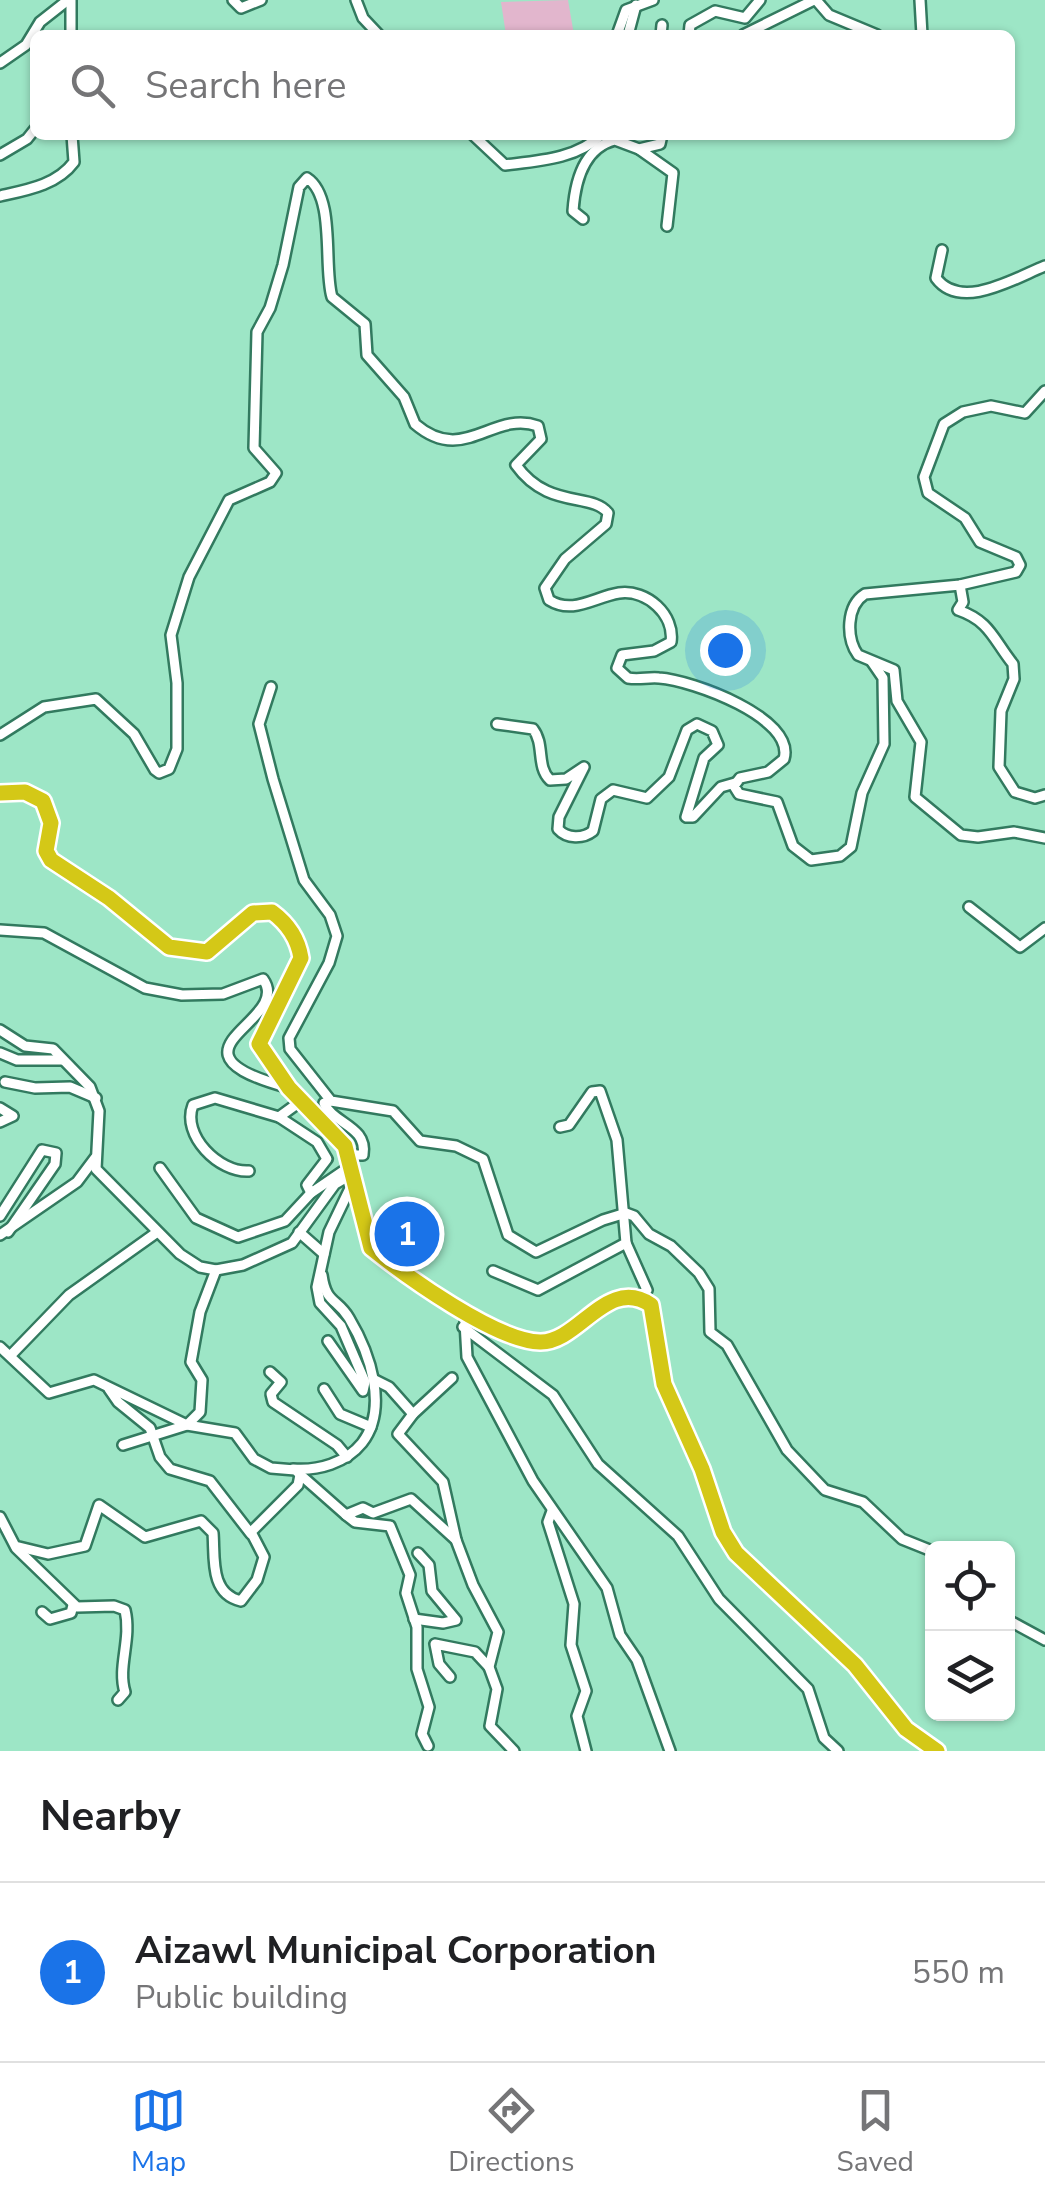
<!DOCTYPE html>
<style>
:root{--surface:#fff;--page:#f2f2f2;--text:#202124;--muted:#757577;--line:#e0e0e0;--accent:#1a73e8}
body{margin:0;font-family:"Nunito Sans",sans-serif;background:var(--page);color:var(--text)}
.controls{position:absolute;right:30px;bottom:30px;display:grid;overflow:hidden;border-radius:15px;box-shadow:0 2px 8px #0004}
.controls button{width:90px;height:90px;display:grid;place-items:center;padding:0;border:0;border-bottom:2px solid var(--line);background:var(--surface);color:var(--text);font:50px sans-serif}
.you{position:absolute;left:725px;top:650px;width:35px;height:35px;margin:-25px;border:8px solid #fff;border-radius:50%;background:#1a73e8;box-shadow:0 0 0 15px #1a73e833}
.badge{display:grid;place-items:center;width:65px;height:65px;border-radius:50%;background:var(--accent);color:#fff;font-size:32px;font-weight:700}
.pin{position:absolute;translate:-50% -50%;border:5px solid #fff;box-shadow:0 2px 10px #0006}
.list{margin:0;padding:0;list-style:none}
h2{display:flex;justify-content:space-between;align-items:center;height:130px;margin:0;padding:0 40px;font-size:42px}
h2 small{font-size:32px;font-weight:400;color:var(--muted)}
.list li{display:grid;grid-template-columns:65px 1fr auto;gap:30px;align-items:center;box-sizing:border-box;height:180px;padding:0 40px;border-top:2px solid var(--line)}
.list b{display:block;font-size:38px;white-space:nowrap}
.list p{margin:0;font-size:32px;white-space:nowrap;color:var(--muted)}
.list em{font-size:32px;font-style:normal;color:var(--muted)}
.icon{flex:none;width:55px;height:55px;fill:none;stroke:currentColor;stroke-width:2;stroke-linecap:round;stroke-linejoin:round}
.map{position:relative;flex:none;width:1045px;height:1751px;overflow:hidden}
.search{position:absolute;background:var(--surface);box-shadow:0 2px 8px #0004;left:30px;right:30px;top:30px;height:110px;display:flex;align-items:center;gap:25px;box-sizing:border-box;padding:0 35px;border-radius:15px;color:var(--muted);font-size:38px}
.sheet{height:310px;background:var(--surface)}
nav{display:flex;justify-content:space-around;align-items:center;box-sizing:border-box;height:140px;border-top:2px solid var(--line);background:var(--surface);font-size:28px;color:var(--muted)}
nav a{display:grid;justify-items:center;gap:5px}
nav .on{color:var(--accent)}
.map>svg:first-child{display:block}
.park{fill:#e2b6cd}
.lines{fill:none;stroke-linecap:round;stroke-linejoin:round}
.street-casing{stroke:#327a5f;stroke-width:14}
.highway-casing{stroke:#fff;stroke-width:20}
.street{stroke:#fff;stroke-width:9}
.highway{stroke:#d4c817;stroke-width:15}
</style>
<div class="map">
<svg width="1045" height="1751" viewBox="0 0 1045 1751">
<rect width="100%" height="100%" fill="#9de6c6"/>
<path class="park" d="M568,0L574,35H506L501,2Z"/>
<g class="lines">
<g class="street-casing">
<g id="street">
<path d="M233,0L241,8L261,0"/>
<path d="M356,0L363,18L379,35"/>
<path d="M816,0L829,15L877,35"/>
<path d="M920,0L922,35"/>
<path d="M71,35V0"/>
<path d="M617,35L626,10L653,0"/>
<path d="M628,35L636,5"/>
<path d="M661,35L662,25"/>
<path d="M689,35L690,25L715,11L745,18L760,0"/>
<path d="M743,35L814,0"/>
<path d="M0,63L26,45L40,22L68,0"/>
<path d="M473,135L505,165C537,161 577,159 601,135"/>
<path d="M639,149L673,173L667,226"/>
<path d="M0,155L27,139L35,129"/>
<path d="M0,196C27,190 57,185 74,162L72,135"/>
<path d="M583,219L573,211C575,182 583,148 615,140L639,149L660,144L662,135"/>
<path d="M942,250L936,278C961,312 1017,277 1045,266"/>
<path d="M1045,391L1025,413L991,406L963,412L944,424L924,477L928,493L965,518L980,542L1016,557L1020,565L1016,572L960,585L865,594C846,606 846,638 858,655L894,670L897,701L921,742L915,797L961,835L978,837L1014,832L1045,838"/>
<path d="M960,585L963,602L958,610C990,621 993,639 1013,664L1014,679L1001,711L999,767L1015,792L1035,798L1045,795"/>
<path d="M271,687L259,724L273,779L304,880L330,915L337,936L329,963L289,1038L290,1049L331,1101L393,1111L420,1141L456,1146L483,1159L508,1235L536,1252L603,1220L626,1213L634,1216L649,1234L671,1246L699,1273L709,1289L710,1332L727,1345L787,1450L825,1490L863,1502L902,1539L932,1551"/>
<path d="M497,724L533,729C545,744 536,767 550,780L566,779L584,767L559,817L558,829C567,839 583,839 593,831L601,799L613,790L647,798L669,777L687,730L697,724L712,731L718,745L704,758L686,817H693L721,787L735,783"/>
<path d="M0,735L44,707L96,699L134,734L155,770L159,773L169,769L177,749V683L171,635L189,577L229,500L270,482L276,473L254,448L257,332L270,308L283,265L299,187L307,178C336,197 323,267 332,297L365,324L367,355L404,397L415,424C464,466 492,410 538,426L541,439L516,465C548,510 592,492 608,513L606,524L565,559L545,588L549,600C573,615 594,597 619,593C647,589 675,615 671,642L654,651L622,655L617,668L628,678C639,680 648,677 659,678C692,680 796,718 784,759L768,772L740,778L734,786L739,794L777,802L793,846L811,860L840,856L851,847L862,793L884,744L883,678L872,662"/>
<path d="M969,907L1020,947L1045,928"/>
<path d="M0,930L44,933L145,988L182,995L223,994L263,979C294,1022 153,1050 286,1087"/>
<path d="M0,1030L25,1046L53,1049L90,1087L99,1111L96,1169L180,1254L200,1267L216,1270L243,1265L292,1243L335,1184L352,1174"/>
<path d="M0,1053L17,1060H63"/>
<path d="M5,1082L35,1088L70,1087L96,1098"/>
<path d="M331,1101L324,1103C333,1124 368,1126 363,1155H348"/>
<path d="M0,1108L13,1116L0,1122"/>
<path d="M279,1117L317,1142L327,1159L307,1185L311,1193"/>
<path d="M160,1168L196,1218L238,1237L285,1221L311,1193L352,1165"/>
<path d="M249,1171C219,1173 181,1135 193,1105L215,1098L279,1117L301,1101"/>
<path d="M0,1216L42,1150L56,1153L55,1164L8,1232"/>
<path d="M299,1232L324,1254"/>
<path d="M0,1235L77,1182L95,1158"/>
<path d="M626,1243L647,1290L637,1298"/>
<path d="M493,1271L538,1290L626,1243L617,1140L600,1091L592,1092L569,1125L560,1127"/>
<path d="M465,1322L467,1357L533,1481L607,1588L620,1635L637,1660L670,1751"/>
<path d="M463,1327L553,1395L598,1464L678,1536L719,1599L808,1689L824,1738L838,1751"/>
<path d="M328,1341L363,1391L365,1382L341,1326L320,1303L317,1287L329,1232L354,1180"/>
<path d="M0,1347L49,1393L94,1380L187,1425L235,1433L254,1459L271,1468L295,1470L346,1515L363,1508L373,1513L411,1499L456,1540L473,1585L498,1632L489,1667L497,1689L490,1726L514,1751"/>
<path d="M11,1355L69,1295L156,1233"/>
<path d="M270,1372L281,1382L271,1394L273,1402L337,1445L347,1457"/>
<path d="M452,1378L413,1414L398,1434L443,1482L456,1540"/>
<path d="M373,1379L389,1387L413,1414"/>
<path d="M109,1389L118,1402L150,1428L160,1457L170,1469L210,1481L251,1534"/>
<path d="M324,1389L340,1414L371,1427"/>
<path d="M123,1445L187,1425L200,1412L202,1380L191,1362L200,1312L216,1270"/>
<path d="M293,1469C318,1471 346,1463 362,1443C389,1408 370,1353 349,1318C337,1298 326,1304 322,1275"/>
<path d="M552,1511L548,1522L574,1604L571,1645L586,1691L577,1716L586,1751"/>
<path d="M346,1515L355,1522L390,1526L410,1575L406,1593L417,1627V1669L429,1707L422,1734L428,1746"/>
<path d="M0,1517L15,1546L48,1554L85,1546L99,1505L145,1537L201,1521L213,1533C215,1556 209,1594 241,1601L257,1580L264,1557L251,1532L298,1485L300,1475"/>
<path d="M16,1548L77,1607L114,1606L125,1610C132,1639 117,1667 125,1692L118,1700"/>
<path d="M42,1612L50,1619L71,1613L73,1605"/>
<path d="M414,1619L443,1623L456,1620L432,1591L429,1565L418,1553"/>
<path d="M1008,1620L1045,1640"/>
<path d="M450,1677L439,1664L435,1644L475,1652L489,1667"/>
</g>
</g>
<g class="highway-casing">
<path id="highway" d="M0,793L25,792L43,801L51,823L46,851L51,860L109,898L169,947L207,952L253,913L272,912C287,923 298,939 301,958L259,1044L289,1088L345,1146L371,1248C406,1276 496,1341 540,1342C579,1343 607,1275 651,1305L664,1384L702,1469L723,1532L736,1553L855,1665L906,1729L937,1751"/>
</g>
<use href="#street" class="street"/>
<use href="#highway" class="highway"/>
</g>
</svg>
<div class="controls">
<button><svg class="icon" aria-label="locate" viewBox="0 0 24 24"><circle cx="12" cy="12" r="6"/><path d="M12 2v4M12 18v4M2 12h4M18 12h4"/></svg></button>
<button><svg class="icon" aria-label="layers" viewBox="0 0 24 24"><path d="M12 4l9 5-9 5-9-5zM3 14l9 5 9-5"/></svg></button>
</div>
<div class="you"></div>
<div class="pin badge" style="left:407px;top:1234px">1</div>
<div class="search"><svg class="icon" aria-label="search" viewBox="0 0 24 24"><circle cx="10" cy="10" r="6"/><path d="M15 15l6 6"/></svg>Search here</div>
</div>
<section class="sheet">
<h2>Nearby<small></small></h2>
<ul class="list">
<li><span class="badge">1</span><div><b>Aizawl Municipal Corporation</b><p>Public building</p></div><em>550 m</em></li>
</ul>
</section>
<nav>
<a class="on"><svg class="icon" aria-label="map" viewBox="0 0 24 24"><path d="M3 6l6-2 6 2 6-2v14l-6 2-6-2-6 2zM9 4v14M15 6v14"/></svg>Map</a>
<a><svg class="icon" aria-label="directions" viewBox="0 0 24 24"><path d="M12 3l9 9-9 9-9-9zM9 14v-3h6M13 9l2 2-2 2"/></svg>Directions</a>
<a><svg class="icon" aria-label="saved" viewBox="0 0 24 24"><path d="M7 4h10v16l-5-4-5 4z"/></svg>Saved</a>
</nav>
